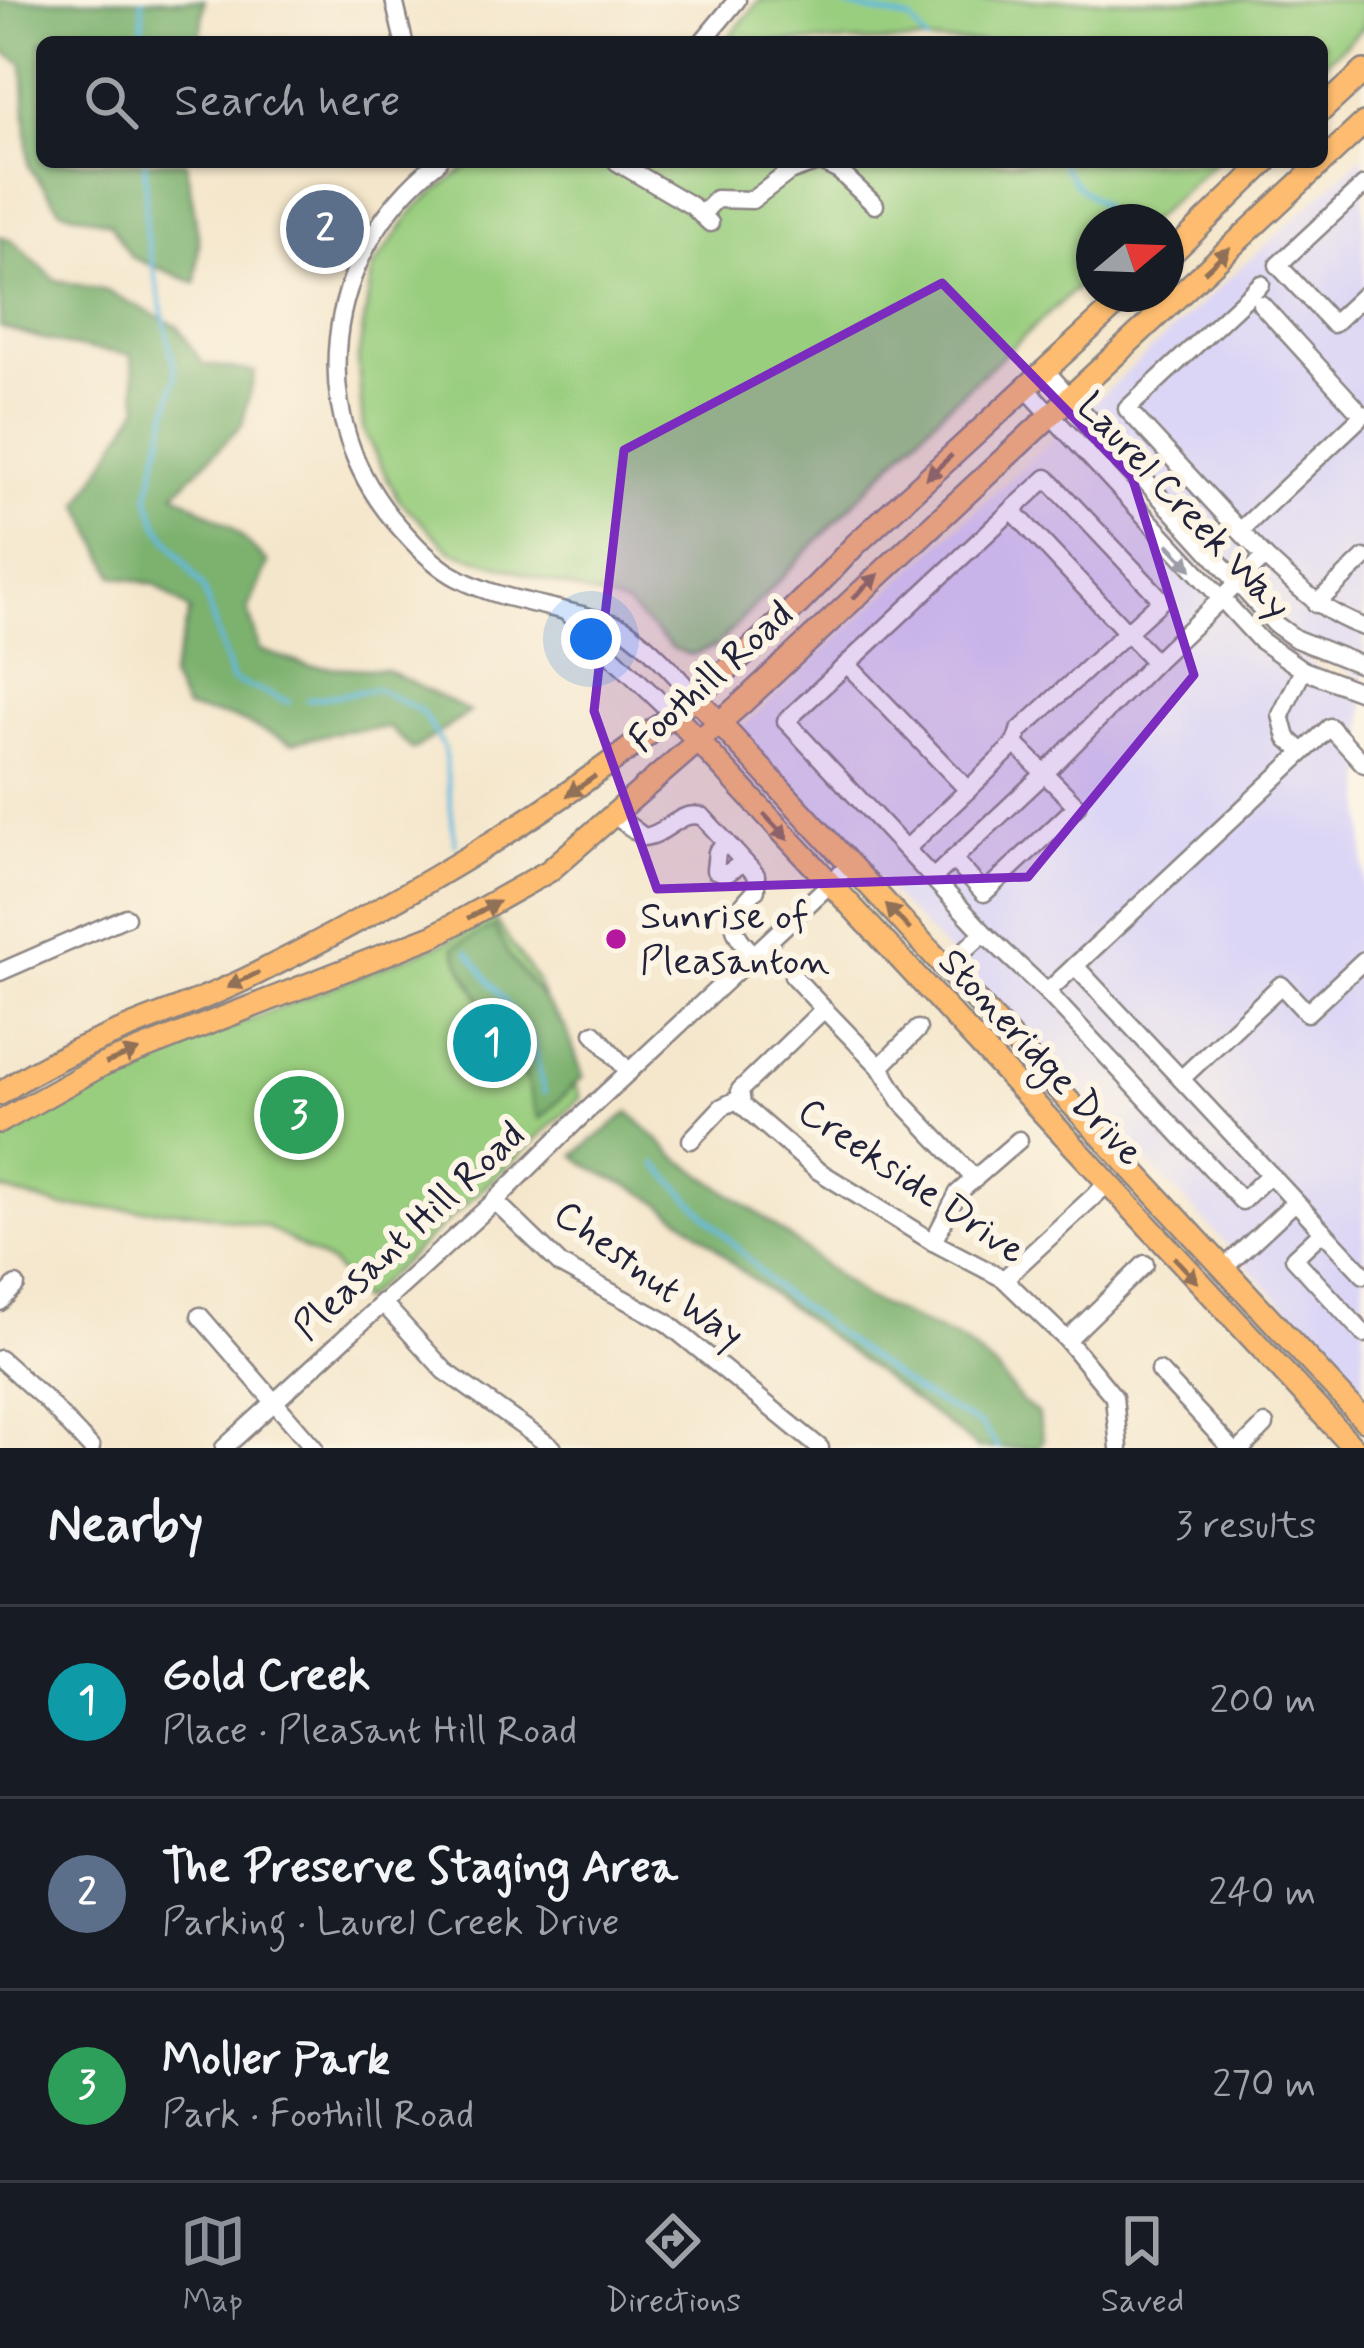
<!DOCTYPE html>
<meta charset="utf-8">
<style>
:root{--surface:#171b24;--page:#20242c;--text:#f1f3f6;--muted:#9ea1a6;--line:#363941;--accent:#8c9099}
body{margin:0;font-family:Mynerve,sans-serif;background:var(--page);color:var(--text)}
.compass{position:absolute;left:1076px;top:204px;width:108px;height:108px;border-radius:50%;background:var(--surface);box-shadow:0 3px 9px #0004;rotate:71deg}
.you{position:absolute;left:591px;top:639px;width:42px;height:42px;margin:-30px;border:9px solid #fff;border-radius:50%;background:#1a73e8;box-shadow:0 0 0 18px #1a73e833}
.badge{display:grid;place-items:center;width:78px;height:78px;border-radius:50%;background:var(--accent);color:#fff;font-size:39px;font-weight:700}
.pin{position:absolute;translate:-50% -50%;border:6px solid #fff;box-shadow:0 3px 12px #0006}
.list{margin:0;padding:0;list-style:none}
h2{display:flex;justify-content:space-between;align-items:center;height:156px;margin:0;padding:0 48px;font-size:51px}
h2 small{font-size:39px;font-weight:400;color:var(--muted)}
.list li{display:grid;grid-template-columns:78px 1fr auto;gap:36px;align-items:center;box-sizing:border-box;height:192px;padding:0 48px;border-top:3px solid var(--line)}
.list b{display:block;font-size:45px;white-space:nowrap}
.list p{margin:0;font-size:39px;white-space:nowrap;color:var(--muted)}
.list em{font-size:39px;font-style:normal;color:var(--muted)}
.icon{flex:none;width:66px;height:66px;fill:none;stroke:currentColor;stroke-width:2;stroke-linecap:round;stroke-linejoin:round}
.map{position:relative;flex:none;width:1364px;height:1448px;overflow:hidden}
.search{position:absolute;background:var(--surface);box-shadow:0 3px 9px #0004;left:36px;right:36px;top:36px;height:132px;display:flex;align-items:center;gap:30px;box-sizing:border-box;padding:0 42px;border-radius:18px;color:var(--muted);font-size:45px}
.sheet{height:732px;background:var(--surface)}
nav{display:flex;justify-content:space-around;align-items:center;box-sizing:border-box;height:168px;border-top:3px solid var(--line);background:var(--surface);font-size:33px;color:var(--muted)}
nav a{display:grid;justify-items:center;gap:6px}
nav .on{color:var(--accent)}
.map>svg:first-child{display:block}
.built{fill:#dcd6f6}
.green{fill:#9ace7f;stroke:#5e785d;stroke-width:3}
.forest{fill:#7bb16e;stroke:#4e6a54;stroke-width:3}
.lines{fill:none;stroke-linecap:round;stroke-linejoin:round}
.stream{stroke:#62b9df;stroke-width:4.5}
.minor-casing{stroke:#8b8483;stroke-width:21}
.major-casing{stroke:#8b8483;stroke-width:26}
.minor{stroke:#fff;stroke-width:16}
.major{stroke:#fdbc70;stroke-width:21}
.oneway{fill:#906f56}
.oneway2{fill:#9c9ca7}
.marked{fill:#7b2cbf;fill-opacity:0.2;stroke:#7b2cbf;stroke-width:9;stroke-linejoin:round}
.poi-dot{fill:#b5179e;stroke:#fcf5e5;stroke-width:4.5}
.labels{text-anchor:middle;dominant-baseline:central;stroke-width:12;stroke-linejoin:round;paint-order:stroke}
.street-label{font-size:39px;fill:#22223b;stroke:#fcf5e5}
.poi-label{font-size:39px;fill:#22223b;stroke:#fcf5e5;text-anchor:start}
</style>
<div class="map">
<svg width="1364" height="1448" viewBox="0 0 1364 1448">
<rect width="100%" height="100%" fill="#fcf5e5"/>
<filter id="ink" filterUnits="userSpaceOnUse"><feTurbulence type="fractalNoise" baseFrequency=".00833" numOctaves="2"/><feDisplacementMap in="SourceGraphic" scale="24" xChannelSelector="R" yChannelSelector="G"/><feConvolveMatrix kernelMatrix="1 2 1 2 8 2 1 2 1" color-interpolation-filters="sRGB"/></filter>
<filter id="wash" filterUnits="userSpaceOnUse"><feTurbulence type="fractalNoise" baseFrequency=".004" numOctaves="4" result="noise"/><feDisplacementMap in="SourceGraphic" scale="48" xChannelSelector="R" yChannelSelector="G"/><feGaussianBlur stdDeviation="2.7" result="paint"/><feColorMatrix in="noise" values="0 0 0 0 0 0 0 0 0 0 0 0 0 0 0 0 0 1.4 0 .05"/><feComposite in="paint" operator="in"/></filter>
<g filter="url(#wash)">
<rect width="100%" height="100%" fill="#f4e6cb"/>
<g class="built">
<path d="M1364,155V679H1362L1263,626L1072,422Z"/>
<path d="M1069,424L1258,629L1324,672L1364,686V1388L737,732Z"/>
</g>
<g class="green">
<path d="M760,0H1364V27L1322,65V42H725Z"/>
<path d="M473,162H1215L1149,222H1094V272L942,411L716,646L690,655L673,648L626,605L451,551L398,499L363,430L358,359L373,268L417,206Z"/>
<path d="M493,917L537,981L581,1098L361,1301L333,1265L266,1227L188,1211L62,1207L0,1189V1139L52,1104L130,1067L446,942Z"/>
</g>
<g class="forest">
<path d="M0,0H204L200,42H42V162H186L199,241L196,283L131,257L110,223L61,210L29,167L23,64L0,49Z"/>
<path d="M0,236L12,241L56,280L106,291L177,326L203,364L255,372L242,425L175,493L230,526L268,563L248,610L260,650L308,666L386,670L470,712L413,750L389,728L342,731L292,743L231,717L186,709L170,678L190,611L156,585L114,576L80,504L139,406L131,355L66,345L0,327Z"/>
<path d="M494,926L509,956L566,1028L583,1076L540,1119C522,1087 528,1049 493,1029C484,998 463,978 454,947Z"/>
<path d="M629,1112L675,1156L762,1216L864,1297L963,1342L995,1368L1022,1402L1037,1413L1043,1440L1038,1448H978L735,1266C707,1237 678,1214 643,1193C621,1180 593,1173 575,1155Z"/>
</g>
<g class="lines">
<g class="stream">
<path d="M142,0L143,42"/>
<path d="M820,0L911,20L927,42"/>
<path d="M145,162L146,234L176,376L148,497L158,525L203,588L232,680L289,702"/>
<path d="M1060,162L1076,185L1102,205L1096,222"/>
<path d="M1094,229L1089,246L1094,252"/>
<path d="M307,700L377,689L421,711L444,748L455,844"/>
<path d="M468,952L532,1038L544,1093"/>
<path d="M656,1164L777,1289L915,1391L982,1426L998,1448"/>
</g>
</g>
</g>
<g filter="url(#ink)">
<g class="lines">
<g class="minor-casing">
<g id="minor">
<path d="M394,0L404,42"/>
<path d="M702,42L737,0"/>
<path d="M438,162C322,253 299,419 403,531C418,548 438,568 458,578C497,599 547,605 589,617C600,620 614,622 624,628C650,646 675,674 696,698"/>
<path d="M617,162L692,206L710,223"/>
<path d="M821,162L839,171L875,205"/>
<path d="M1364,185L1278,265L1333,324L1364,295"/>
<path d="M701,215L716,199L752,200L789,172L817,162"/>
<path d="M1261,304L1355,407"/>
<path d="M1045,370L1275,624L1296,639L1364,666"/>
<path d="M1026,388L1260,640L1303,670L1364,693"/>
<path d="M1240,531L1127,409L1261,284"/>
<path d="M1265,557C1297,586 1323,613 1364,627"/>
<path d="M1316,604L1364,558"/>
<path d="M568,614L675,716"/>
<path d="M847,664L968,790L906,849"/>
<path d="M1303,752L1287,738L1281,715L1303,670"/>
<path d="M968,790L1015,744L1019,731L1162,600L1047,478L1012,510"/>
<path d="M614,815L644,837C667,835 681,808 703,817L756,875V890C730,917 725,928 755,955"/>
<path d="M726,843L717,852L715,870L726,874L744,862"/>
<path d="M953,859L984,893L1077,806L1015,744"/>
<path d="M933,878L1044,774L1155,662"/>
<path d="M984,933L1047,992"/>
<path d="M1364,960L1307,1013L1281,985L1181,1079L1364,1275"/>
<path d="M1075,966L1181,1079"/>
<path d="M945,968L984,933L786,721L1012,510L1155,662L1265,557L1240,531L1364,414"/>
<path d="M0,972L126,917"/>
<path d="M793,976L824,1009"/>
<path d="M594,1033L629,1072"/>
<path d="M880,1067L918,1029"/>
<path d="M691,1140L722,1107L741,1098"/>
<path d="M1270,1174L1242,1201L1047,992L1330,727L1364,764"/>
<path d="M975,1179L901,1101L880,1067L824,1009L740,1090L742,1105L817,1170L933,1242L1004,1279L1067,1340L1114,1397L1119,1448"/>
<path d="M495,1201L561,1265L666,1322L820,1448"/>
<path d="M1323,1231L1294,1258L1364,1334"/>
<path d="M933,1242L958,1193L1019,1140"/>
<path d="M1224,1268L1295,1202"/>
<path d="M1004,1279L1107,1184"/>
<path d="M0,1302L16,1285"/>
<path d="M382,1302L445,1371L553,1448"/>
<path d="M200,1316L314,1448"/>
<path d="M1067,1340L1145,1264"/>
<path d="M0,1359L44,1398L91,1448"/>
<path d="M1159,1371L1231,1448"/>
<path d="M224,1448L495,1201L575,1122L850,865"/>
<path d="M1242,1448L1265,1425"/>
</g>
</g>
<g class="major-casing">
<g id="major">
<path d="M1322,110L1364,71"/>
<path d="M1166,259L1266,162"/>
<path d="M696,698L1364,1420"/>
<path d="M675,716L1354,1448"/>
<path d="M0,1094C77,1038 172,1017 256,974C479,862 686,731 855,545L1128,294"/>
<path d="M0,1122L104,1064L435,935L549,871L742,703L1364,123"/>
</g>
</g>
<use href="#minor" class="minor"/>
<use href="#major" class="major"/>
</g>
<defs><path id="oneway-solid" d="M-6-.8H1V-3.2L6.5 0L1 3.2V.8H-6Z" transform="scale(3)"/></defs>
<g class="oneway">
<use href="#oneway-solid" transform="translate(1217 260) rotate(-43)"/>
<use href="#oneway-solid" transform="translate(939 467) rotate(137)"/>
<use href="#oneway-solid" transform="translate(866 586) rotate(-43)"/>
<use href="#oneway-solid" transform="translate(581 786) rotate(145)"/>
<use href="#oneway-solid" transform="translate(776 827) rotate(47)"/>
<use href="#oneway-solid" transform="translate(483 910) rotate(-28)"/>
<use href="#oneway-solid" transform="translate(898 917) rotate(-133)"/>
<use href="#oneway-solid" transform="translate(243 980) rotate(154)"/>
<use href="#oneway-solid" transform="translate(122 1057) rotate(-21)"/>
<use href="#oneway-solid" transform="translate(1186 1270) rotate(47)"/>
</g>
<use class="oneway2" href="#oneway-solid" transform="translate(1180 557) rotate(47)"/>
</g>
<path class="marked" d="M942,283L1132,477L1194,675L1028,877L657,889L594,711L624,450Z"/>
<circle class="poi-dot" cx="616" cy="939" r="12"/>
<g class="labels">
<g class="street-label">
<text transform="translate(1183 507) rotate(47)">Laurel Creek Way</text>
<text transform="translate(712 678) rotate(-42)">Foothill Road</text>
<text transform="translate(1040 1058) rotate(47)">Stoneridge Drive</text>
<text transform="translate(911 1182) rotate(34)">Creekside Drive</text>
<text transform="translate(410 1232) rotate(-43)">Pleasant Hill Road</text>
<text transform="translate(648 1276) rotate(36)">Chestnut Way</text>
</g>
<g class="poi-label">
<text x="640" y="917">Sunrise of<tspan x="640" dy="45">Pleasanton</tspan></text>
</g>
</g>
</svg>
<svg class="compass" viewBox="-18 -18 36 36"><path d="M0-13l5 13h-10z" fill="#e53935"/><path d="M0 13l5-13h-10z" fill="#9ea1a6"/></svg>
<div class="you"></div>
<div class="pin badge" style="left:492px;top:1043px;background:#0f9aa8">1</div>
<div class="pin badge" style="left:325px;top:229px;background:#5c6f8a">2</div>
<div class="pin badge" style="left:299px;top:1115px;background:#2e9e5b">3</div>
<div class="search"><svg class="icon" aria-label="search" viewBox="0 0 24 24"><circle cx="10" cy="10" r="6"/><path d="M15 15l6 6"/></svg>Search here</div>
</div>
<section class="sheet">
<h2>Nearby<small>3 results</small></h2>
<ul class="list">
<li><span class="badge" style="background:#0f9aa8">1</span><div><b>Gold Creek</b><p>Place · Pleasant Hill Road</p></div><em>200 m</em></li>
<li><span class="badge" style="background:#5c6f8a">2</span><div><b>The Preserve Staging Area</b><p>Parking · Laurel Creek Drive</p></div><em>240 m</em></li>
<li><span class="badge" style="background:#2e9e5b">3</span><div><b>Moller Park</b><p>Park · Foothill Road</p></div><em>270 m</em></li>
</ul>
</section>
<nav>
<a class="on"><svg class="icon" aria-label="map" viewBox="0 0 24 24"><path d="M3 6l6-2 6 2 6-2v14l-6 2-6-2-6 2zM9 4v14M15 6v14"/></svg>Map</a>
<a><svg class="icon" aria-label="directions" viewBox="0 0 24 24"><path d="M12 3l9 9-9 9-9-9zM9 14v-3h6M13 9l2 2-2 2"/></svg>Directions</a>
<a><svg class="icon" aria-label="saved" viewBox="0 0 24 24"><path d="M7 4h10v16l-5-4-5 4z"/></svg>Saved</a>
</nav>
